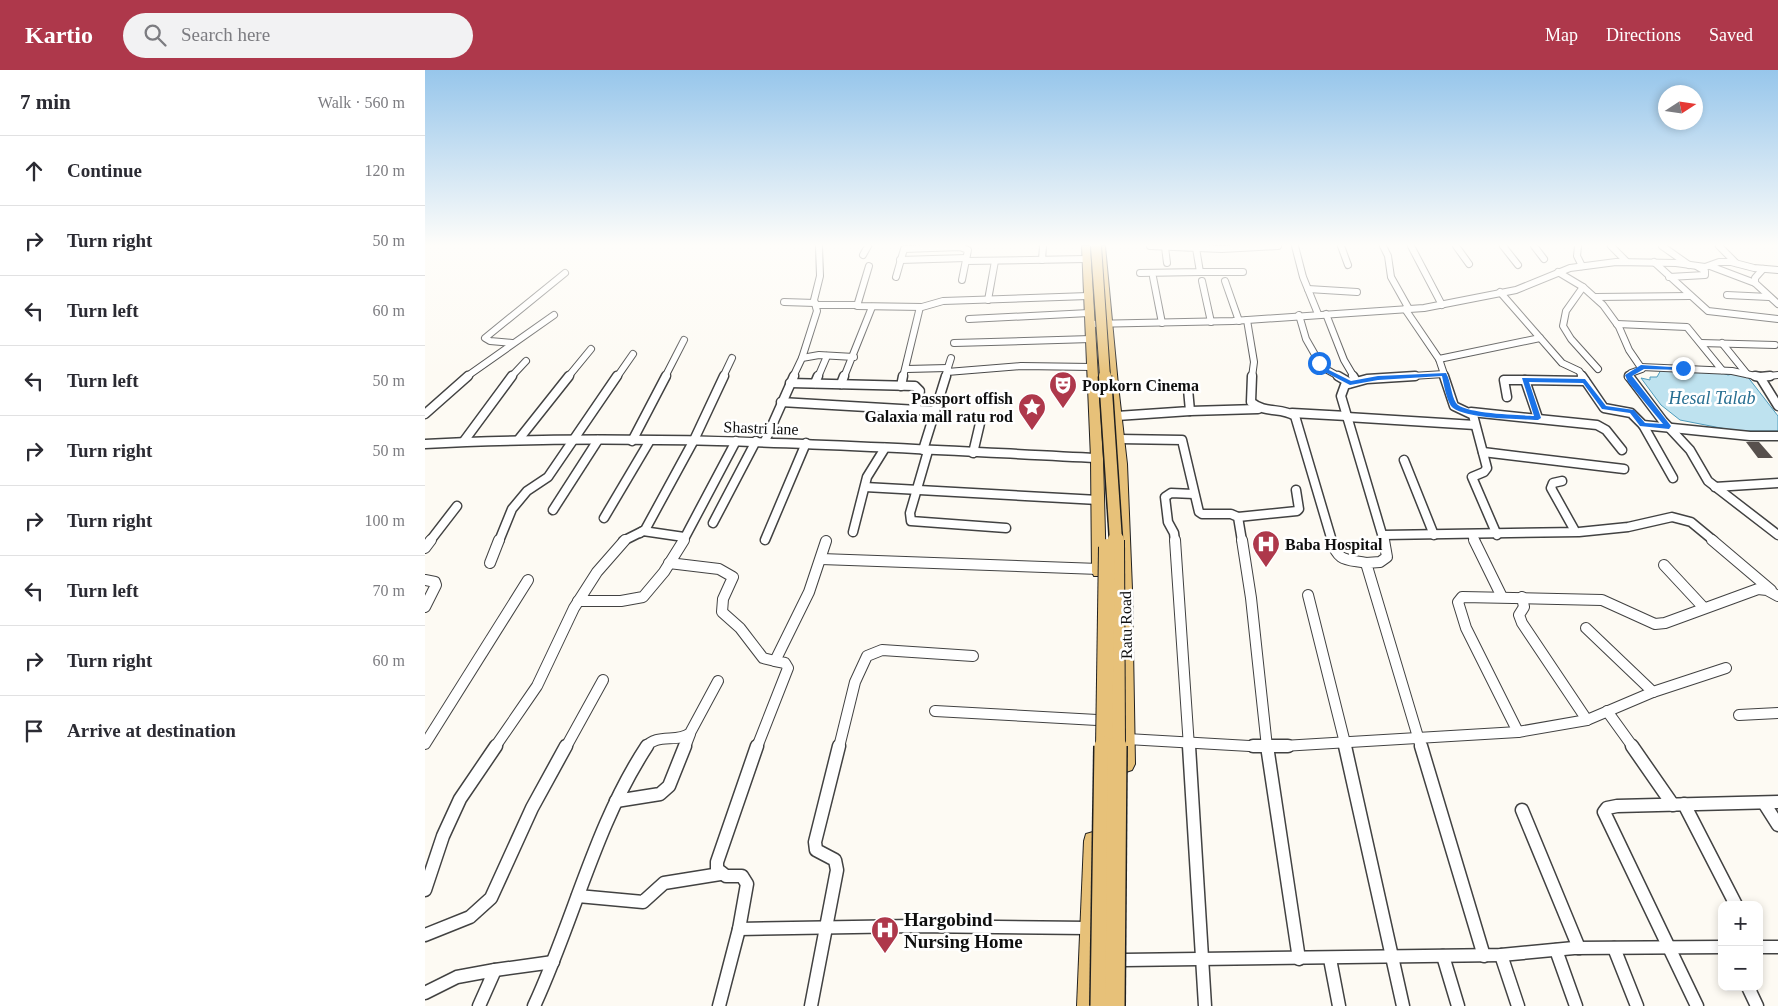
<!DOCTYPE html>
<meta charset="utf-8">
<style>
:root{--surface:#fff;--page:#f2f2f3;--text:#2b2b33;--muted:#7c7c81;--line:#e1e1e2;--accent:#ae384b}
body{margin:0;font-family:Georgia,serif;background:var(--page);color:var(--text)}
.controls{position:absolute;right:15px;bottom:15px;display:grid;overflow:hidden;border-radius:10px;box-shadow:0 2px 8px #0003}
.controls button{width:45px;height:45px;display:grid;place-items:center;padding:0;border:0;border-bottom:1px solid var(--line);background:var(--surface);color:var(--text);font:25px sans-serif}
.compass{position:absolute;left:1233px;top:15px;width:45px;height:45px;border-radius:50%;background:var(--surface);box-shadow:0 2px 8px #0003;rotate:78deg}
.stop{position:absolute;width:15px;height:15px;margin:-11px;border:4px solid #1a73e8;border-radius:50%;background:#fff}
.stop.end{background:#1a73e8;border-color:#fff;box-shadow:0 1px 5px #0008}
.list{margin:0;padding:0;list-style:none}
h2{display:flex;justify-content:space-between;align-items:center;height:65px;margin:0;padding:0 20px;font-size:21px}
h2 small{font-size:16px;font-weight:400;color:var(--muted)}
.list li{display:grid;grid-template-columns:32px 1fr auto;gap:15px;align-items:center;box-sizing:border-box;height:70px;padding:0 20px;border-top:1px solid var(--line)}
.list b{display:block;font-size:19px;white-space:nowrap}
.list em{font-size:16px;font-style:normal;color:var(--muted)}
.icon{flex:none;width:28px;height:28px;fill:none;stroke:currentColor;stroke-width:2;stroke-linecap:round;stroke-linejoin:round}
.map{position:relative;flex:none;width:1353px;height:936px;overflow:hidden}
header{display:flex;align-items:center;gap:30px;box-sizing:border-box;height:70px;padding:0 25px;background:var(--accent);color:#fff}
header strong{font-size:24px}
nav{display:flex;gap:28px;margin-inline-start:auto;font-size:18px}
.search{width:350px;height:45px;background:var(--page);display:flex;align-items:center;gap:12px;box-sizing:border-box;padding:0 18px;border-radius:28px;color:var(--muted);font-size:19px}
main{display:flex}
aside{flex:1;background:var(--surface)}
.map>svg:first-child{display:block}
.water{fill:#bee2ef;stroke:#4e9cbd}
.building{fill:#57504d}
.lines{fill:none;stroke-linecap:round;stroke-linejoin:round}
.minor-far3-casing{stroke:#424242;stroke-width:8}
.minor-far2-casing{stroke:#424242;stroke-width:11}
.minor-far1-casing{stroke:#424242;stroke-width:12}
.minor-casing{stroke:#424242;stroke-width:15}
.primary-casing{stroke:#202020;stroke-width:2}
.minor-far3{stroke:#fff;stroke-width:6}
.minor-far2{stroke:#fff;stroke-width:8}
.minor-far1{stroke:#fff;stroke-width:10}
.minor{stroke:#fff;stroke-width:12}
.primary{fill:#e7c179;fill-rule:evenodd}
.primary-bridge-far3-casing{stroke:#202020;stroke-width:12;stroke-linecap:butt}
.primary-bridge-far2-casing{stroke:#202020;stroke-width:15;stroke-linecap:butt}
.primary-bridge-far1-casing{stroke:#202020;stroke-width:18;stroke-linecap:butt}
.primary-bridge-casing{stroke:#202020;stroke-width:22;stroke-linecap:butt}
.primary-bridge-far3{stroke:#e7c179;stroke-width:10}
.primary-bridge-far2{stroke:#e7c179;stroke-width:12}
.primary-bridge-far1{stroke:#e7c179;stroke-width:16}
.primary-bridge{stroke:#e7c179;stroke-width:19}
.route{fill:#1a73e8}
.labels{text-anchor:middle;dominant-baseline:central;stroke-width:5;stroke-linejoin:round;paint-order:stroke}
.poi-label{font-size:16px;font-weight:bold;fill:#0f0f0f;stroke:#fff;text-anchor:start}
.street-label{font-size:16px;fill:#0f0f0f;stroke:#fff}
.water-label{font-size:18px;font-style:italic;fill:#286f92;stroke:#fff}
.near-poi-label{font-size:19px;font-weight:bold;fill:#0f0f0f;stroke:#fff;text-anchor:start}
</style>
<header>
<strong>Kartio</strong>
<div class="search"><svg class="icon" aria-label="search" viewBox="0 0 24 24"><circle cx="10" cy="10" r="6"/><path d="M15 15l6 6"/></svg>Search here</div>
<nav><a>Map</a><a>Directions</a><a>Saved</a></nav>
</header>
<main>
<aside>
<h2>7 min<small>Walk · 560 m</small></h2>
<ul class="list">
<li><svg class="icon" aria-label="ahead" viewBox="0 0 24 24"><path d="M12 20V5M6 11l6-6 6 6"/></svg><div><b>Continue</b></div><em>120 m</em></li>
<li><svg class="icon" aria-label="right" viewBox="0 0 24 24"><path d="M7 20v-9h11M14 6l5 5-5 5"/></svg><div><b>Turn right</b></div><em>50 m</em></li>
<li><svg class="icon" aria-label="left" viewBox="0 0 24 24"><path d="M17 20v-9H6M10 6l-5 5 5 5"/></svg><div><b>Turn left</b></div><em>60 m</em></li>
<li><svg class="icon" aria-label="left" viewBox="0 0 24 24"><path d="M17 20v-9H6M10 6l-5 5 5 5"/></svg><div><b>Turn left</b></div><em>50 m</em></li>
<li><svg class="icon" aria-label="right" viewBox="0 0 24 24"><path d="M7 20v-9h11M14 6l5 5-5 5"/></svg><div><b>Turn right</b></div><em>50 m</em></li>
<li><svg class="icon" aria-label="right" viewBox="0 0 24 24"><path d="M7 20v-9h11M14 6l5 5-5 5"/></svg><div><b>Turn right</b></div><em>100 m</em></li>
<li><svg class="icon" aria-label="left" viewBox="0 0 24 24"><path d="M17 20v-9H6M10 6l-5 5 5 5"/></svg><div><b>Turn left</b></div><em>70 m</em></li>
<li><svg class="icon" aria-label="right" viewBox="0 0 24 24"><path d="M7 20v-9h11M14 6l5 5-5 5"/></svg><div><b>Turn right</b></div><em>60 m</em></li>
<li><svg class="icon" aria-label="arrive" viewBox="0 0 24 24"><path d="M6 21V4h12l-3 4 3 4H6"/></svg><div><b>Arrive at destination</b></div></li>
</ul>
</aside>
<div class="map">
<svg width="1353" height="936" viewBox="0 0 1353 936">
<rect width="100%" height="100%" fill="#fdfaf3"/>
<path class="water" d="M1237,298L1292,301L1303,305L1312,303L1322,306L1353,346V361H1311L1255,350L1236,335L1216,308L1225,310V307H1232Z"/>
<path class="building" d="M1321,372H1334L1348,388H1333Z"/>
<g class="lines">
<g class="minor-far3-casing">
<g id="minor-far3">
<path d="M725,176L797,179L853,176"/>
<path d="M870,176L878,207L893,244"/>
<path d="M916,176L923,195"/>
<path d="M958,176L963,186L966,207L984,239"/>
<path d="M986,176L1017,235"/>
<path d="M1031,176L1044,194"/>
<path d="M1078,176L1093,195"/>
<path d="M1109,176L1119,189"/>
<path d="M1153,176L1152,186L1157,196"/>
<path d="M1186,176L1201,191"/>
<path d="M1237,176L1264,195"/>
<path d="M1294,176L1311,193"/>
<path d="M740,177L742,193"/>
<path d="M438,185L443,176"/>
<path d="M475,190L541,188"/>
<path d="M617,190L618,176"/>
<path d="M541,191L661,189"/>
<path d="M1229,192L1283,241L1353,249"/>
<path d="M444,196L432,236L497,237L518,231L663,226"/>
<path d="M1285,196L1330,213"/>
<path d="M1338,199L1330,208V213L1353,234"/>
<path d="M775,202H818"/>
<path d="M1133,202L1158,217L1178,235L1194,257L1204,280L1217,299L1206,303L1203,307"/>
<path d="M715,203L775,202L771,178"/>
<path d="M471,207L479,179L535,177L543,180L537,210"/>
<path d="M728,207L737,253"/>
<path d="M1244,207L1280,205V201L1273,197"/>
<path d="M777,211L786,252"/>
<path d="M800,211L814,251"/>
<path d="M1158,217L1141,241L1138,256L1146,269L1173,299"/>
<path d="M883,219L932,222"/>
<path d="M1075,222L1137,293L1154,301L1158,307"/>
<path d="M1302,225L1344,227"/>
<path d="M1171,227L1265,226"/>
<path d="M563,230L570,191"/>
<path d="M359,232L390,233"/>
<path d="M391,235H431"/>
<path d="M980,239L1014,289L1020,307"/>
<path d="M901,244L919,290L929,307"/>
<path d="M874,245L881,269L897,297L915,307"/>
<path d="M544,249L664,243"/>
<path d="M822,250L829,292L827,307"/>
<path d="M664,254L808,251L999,238L1091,220L1145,198L1191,192L1251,193L1280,197L1294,192H1306L1329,198L1353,200"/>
<path d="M1192,254L1262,257L1297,300"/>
<path d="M87,273L65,271L60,268L140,203"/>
<path d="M529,273L666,269"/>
<path d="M1276,273L1350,275"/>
<path d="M1297,273L1322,304"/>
<path d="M377,288L392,241L389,230L395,206L394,176"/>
<path d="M1014,289L1115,268"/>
<path d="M1216,297L1307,301L1335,307"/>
<path d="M481,299L523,298"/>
<path d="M522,302L596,296L667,297"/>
<path d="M41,307L129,245"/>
<path d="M86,307L101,291"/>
<path d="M143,307L166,279"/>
<path d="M192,307L208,284"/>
<path d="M240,307L259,270"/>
<path d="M298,307L307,288"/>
<path d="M368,307L377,288L394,285L429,287"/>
<path d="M393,307L402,286"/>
<path d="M419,307L447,237"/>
<path d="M478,307L495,237"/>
<path d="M520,307L526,288"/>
<path d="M971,307L1019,304"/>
<path d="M1335,307L1353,305"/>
</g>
</g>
<g class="minor-far2-casing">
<g id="minor-far2">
<path d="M827,306L826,332C840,344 856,337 870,346L907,471"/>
<path d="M913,306L925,313"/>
<path d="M928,306L931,311"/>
<path d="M1019,306L1029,336L1048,345L1062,398L1059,402L1047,407L1072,465"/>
<path d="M1157,306L1179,338L1206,343L1218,355L1325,366H1353"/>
<path d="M1204,306L1238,351L1265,380L1283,411L1353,465"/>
<path d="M1330,306L1335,307"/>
<path d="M1345,306L1335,307L1353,336"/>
<path d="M365,313L490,316L495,321L490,340"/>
<path d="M390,313L393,306"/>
<path d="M416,314L419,306"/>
<path d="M476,316L478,306"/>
<path d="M1082,327L1079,310H1100"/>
<path d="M356,332L510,341"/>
<path d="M765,341L833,339"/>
<path d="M1046,342L1172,355L1181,360L1197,380"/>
<path d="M867,343L922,346"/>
<path d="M0,344L43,306"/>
<path d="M692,346L765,341L763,319"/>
<path d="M922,347L1050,355"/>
<path d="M1113,348L1100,310L1160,311"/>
<path d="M1218,355L1248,408"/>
<path d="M94,369L144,306"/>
<path d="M694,369L757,370L774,442L777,444H806L813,447L817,471"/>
<path d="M39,371L87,306"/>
<path d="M207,371L241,306"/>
<path d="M340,371L369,306"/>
<path d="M0,374C224,362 448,377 672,388"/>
<path d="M498,380L521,306"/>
<path d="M503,381L485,443L486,451L581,458"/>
<path d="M1058,382L1199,399"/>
<path d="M548,383L556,349"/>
<path d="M979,390L1009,465"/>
<path d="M1137,411L1128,413L1126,418L1150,461"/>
<path d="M440,417L673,430"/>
<path d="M1290,417L1353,413"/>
<path d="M128,440L173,370"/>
<path d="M813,447L872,441L874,439L871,420"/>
<path d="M179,448L224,372"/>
<path d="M288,453L331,371"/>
<path d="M428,462L442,407L460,378"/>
<path d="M215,463L218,461L259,467"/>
<path d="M958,465L1154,462L1203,457L1247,447L1266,452L1289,471"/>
<path d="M1047,465L1050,471"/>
<path d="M340,470L381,373"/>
<path d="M5,471L32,436"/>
<path d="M74,471L87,439L102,421L123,407L192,306"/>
<path d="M198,471L220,460L269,370L299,306"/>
<path d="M258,471L311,371"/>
<path d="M750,471L749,463L743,452L740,427L746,423L769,424"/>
<path d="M959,471L916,326L920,315L942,309L990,306"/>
</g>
</g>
<g class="minor-far1-casing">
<g id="minor-far1">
<path d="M750,470L764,677"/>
<path d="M817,470L826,528L842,677"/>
<path d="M906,470C913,492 921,489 941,493"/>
<path d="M959,470L962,487L955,492L941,493L996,677"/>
<path d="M1049,470L1077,527"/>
<path d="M1287,470L1346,520"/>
<path d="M0,478L6,470"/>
<path d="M396,489L674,499"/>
<path d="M65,493L74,470"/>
<path d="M244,493L294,499L308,507L298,529L297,542L315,558L338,588L350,591"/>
<path d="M1239,495L1279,538"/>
<path d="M0,510L10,512L11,515L0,537"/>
<path d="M883,525L921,677"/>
<path d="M1097,527L1099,537L1094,545L1097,553L1162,650"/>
<path d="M153,531H196L218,527L239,502L259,470"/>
<path d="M1161,558L1228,622"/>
<path d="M510,641L672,650"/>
<path d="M1182,641L1208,677"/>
<path d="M1314,645L1353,643"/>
<path d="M1093,662L1041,558L1033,532L1037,527L1177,530L1230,554L1240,553L1333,519L1342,520L1353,526"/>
<path d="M702,669L842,677L1093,662L1162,650L1228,622L1301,598"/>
<path d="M0,674L103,510"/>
<path d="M70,677L112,616L149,538L172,502L200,470"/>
<path d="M141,677L178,610"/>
<path d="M221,677C231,663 253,673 265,663L293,611"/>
<path d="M260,677L265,664"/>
<path d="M332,677L363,598L360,593L350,591L384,522L401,471"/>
<path d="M414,677L430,612L442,586L457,580L548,586"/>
</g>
</g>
<g class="minor-casing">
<g id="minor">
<path d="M332,676L292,792V799L301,806H317L322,814L314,859L489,856L664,858"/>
<path d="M764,676L780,936"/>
<path d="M828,676H863"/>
<path d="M842,676L874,889"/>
<path d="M920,676L978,936"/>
<path d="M996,676L1059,886"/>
<path d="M1207,676L1248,735"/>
<path d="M191,731L235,724L244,716L260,676"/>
<path d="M1339,733L1353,755"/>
<path d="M1259,734L1311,835"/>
<path d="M1097,740L1154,878"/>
<path d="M0,820L18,766L35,729L71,676"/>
<path d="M153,826L218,832L239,813L295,804"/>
<path d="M0,865L45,847L66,828L107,738L141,676"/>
<path d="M1334,877H1353"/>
<path d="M1189,878L1212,936"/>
<path d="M1131,880L1151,936"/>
<path d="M1076,885L1093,936"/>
<path d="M1018,886L1033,936"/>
<path d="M905,889L914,936"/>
<path d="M699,890L1076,885L1149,878L1297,877"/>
<path d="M70,900L128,892"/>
<path d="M1323,917L1332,936"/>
<path d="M0,923L32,907L70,900L54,936"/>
<path d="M109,936C149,850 170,755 222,676"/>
<path d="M294,936L314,859"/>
<path d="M386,936L412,800L410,790L391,780L390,772L414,676"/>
<path d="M1272,936L1179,742L1182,738L1192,736L1353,732"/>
</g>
</g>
<g class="primary-casing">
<g id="primary">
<path d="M657,176H665L678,388L681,502L679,506H669L667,502L666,388Z"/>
<path d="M672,176H680L693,315L702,394L707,519L710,694L707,700L701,702L695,700L692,694L693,519L690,394L681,315Z"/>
<path d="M668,762L675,764L677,771L674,936H652L659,771L661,764Z"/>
</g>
</g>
<use href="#minor-far3" class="minor-far3"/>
<use href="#minor-far2" class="minor-far2"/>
<use href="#minor-far1" class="minor-far1"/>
<use href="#minor" class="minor"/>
<use href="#primary" class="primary"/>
<g class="primary-bridge-far3-casing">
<path id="primary-bridge-far3" d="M671,176L680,307"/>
</g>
<g class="primary-bridge-far2-casing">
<path id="primary-bridge-far2" d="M680,306L691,471"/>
</g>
<g class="primary-bridge-far1-casing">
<g id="primary-bridge-far1">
<path d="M691,470L692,677"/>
<path d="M679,677L682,477"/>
</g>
</g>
<g class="primary-bridge-casing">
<g id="primary-bridge">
<path d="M675,936L679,676"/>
<path d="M690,936L692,676"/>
</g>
</g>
<use href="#primary-bridge-far3" class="primary-bridge-far3"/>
<use href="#primary-bridge-far2" class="primary-bridge-far2"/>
<use href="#primary-bridge-far1" class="primary-bridge-far1"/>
<use href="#primary-bridge" class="primary-bridge"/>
</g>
<linearGradient id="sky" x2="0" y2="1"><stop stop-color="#97c6eb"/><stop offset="0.57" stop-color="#fefdfa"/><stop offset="1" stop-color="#fefdfa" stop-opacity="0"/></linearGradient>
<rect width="1353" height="307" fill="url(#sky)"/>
<path class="route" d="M892,292H896L902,299L926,311L953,306L1021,303C1026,312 1026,325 1031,333C1038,344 1095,345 1109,346L1097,308L1160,309L1181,336L1209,340L1220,353L1238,354L1203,312L1200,305L1216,295L1261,298L1258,300L1219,299L1207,306L1246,356L1244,359L1215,356L1205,343L1177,339L1158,313L1104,312L1116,348L1113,350C1095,349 1037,349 1026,336C1021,328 1019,315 1017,306L953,310L925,315L898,301Z"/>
<defs>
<g id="theatre-pin" transform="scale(1.4375)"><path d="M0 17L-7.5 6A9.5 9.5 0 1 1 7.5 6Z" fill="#ae384b" stroke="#fff"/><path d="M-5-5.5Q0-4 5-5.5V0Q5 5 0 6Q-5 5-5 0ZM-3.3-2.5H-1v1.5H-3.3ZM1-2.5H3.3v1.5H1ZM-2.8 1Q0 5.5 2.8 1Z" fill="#fff"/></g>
<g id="sight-pin" transform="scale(1.4375)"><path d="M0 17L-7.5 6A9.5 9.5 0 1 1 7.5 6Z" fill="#ae384b" stroke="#fff"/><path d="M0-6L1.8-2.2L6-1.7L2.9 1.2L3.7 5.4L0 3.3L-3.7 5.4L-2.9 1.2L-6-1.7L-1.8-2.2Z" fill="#fff"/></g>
<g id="hospital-pin" transform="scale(1.4375)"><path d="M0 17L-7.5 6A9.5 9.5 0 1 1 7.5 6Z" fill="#ae384b" stroke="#fff"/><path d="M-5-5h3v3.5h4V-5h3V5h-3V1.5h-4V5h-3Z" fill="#fff"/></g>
</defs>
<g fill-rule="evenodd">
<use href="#theatre-pin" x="638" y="315"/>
<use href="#sight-pin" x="607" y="337"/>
<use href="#hospital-pin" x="841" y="474"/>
<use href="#hospital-pin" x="460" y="860"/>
</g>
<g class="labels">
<g class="poi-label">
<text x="657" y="315">Popkorn Cinema</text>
<text x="588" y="328" text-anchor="end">Passport offish<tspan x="588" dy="18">Galaxia mall ratu rod</tspan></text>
<text x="860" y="474">Baba Hospital</text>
</g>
<g class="street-label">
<text transform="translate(336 358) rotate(2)">Shastri lane</text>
<text transform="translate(701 555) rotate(-91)">Ratu Road</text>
</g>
<g class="water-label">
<text x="1287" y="328">Hesal Talab</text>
</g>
<g class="near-poi-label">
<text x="479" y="849">Hargobind<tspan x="479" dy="22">Nursing Home</tspan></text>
</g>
</g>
</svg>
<div class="controls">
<button>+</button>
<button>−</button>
</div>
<svg class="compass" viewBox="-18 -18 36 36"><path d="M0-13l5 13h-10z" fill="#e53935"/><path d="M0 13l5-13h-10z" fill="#7c7c81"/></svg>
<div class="stop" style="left:894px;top:293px"></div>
<div class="stop end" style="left:1258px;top:298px"></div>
</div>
</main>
